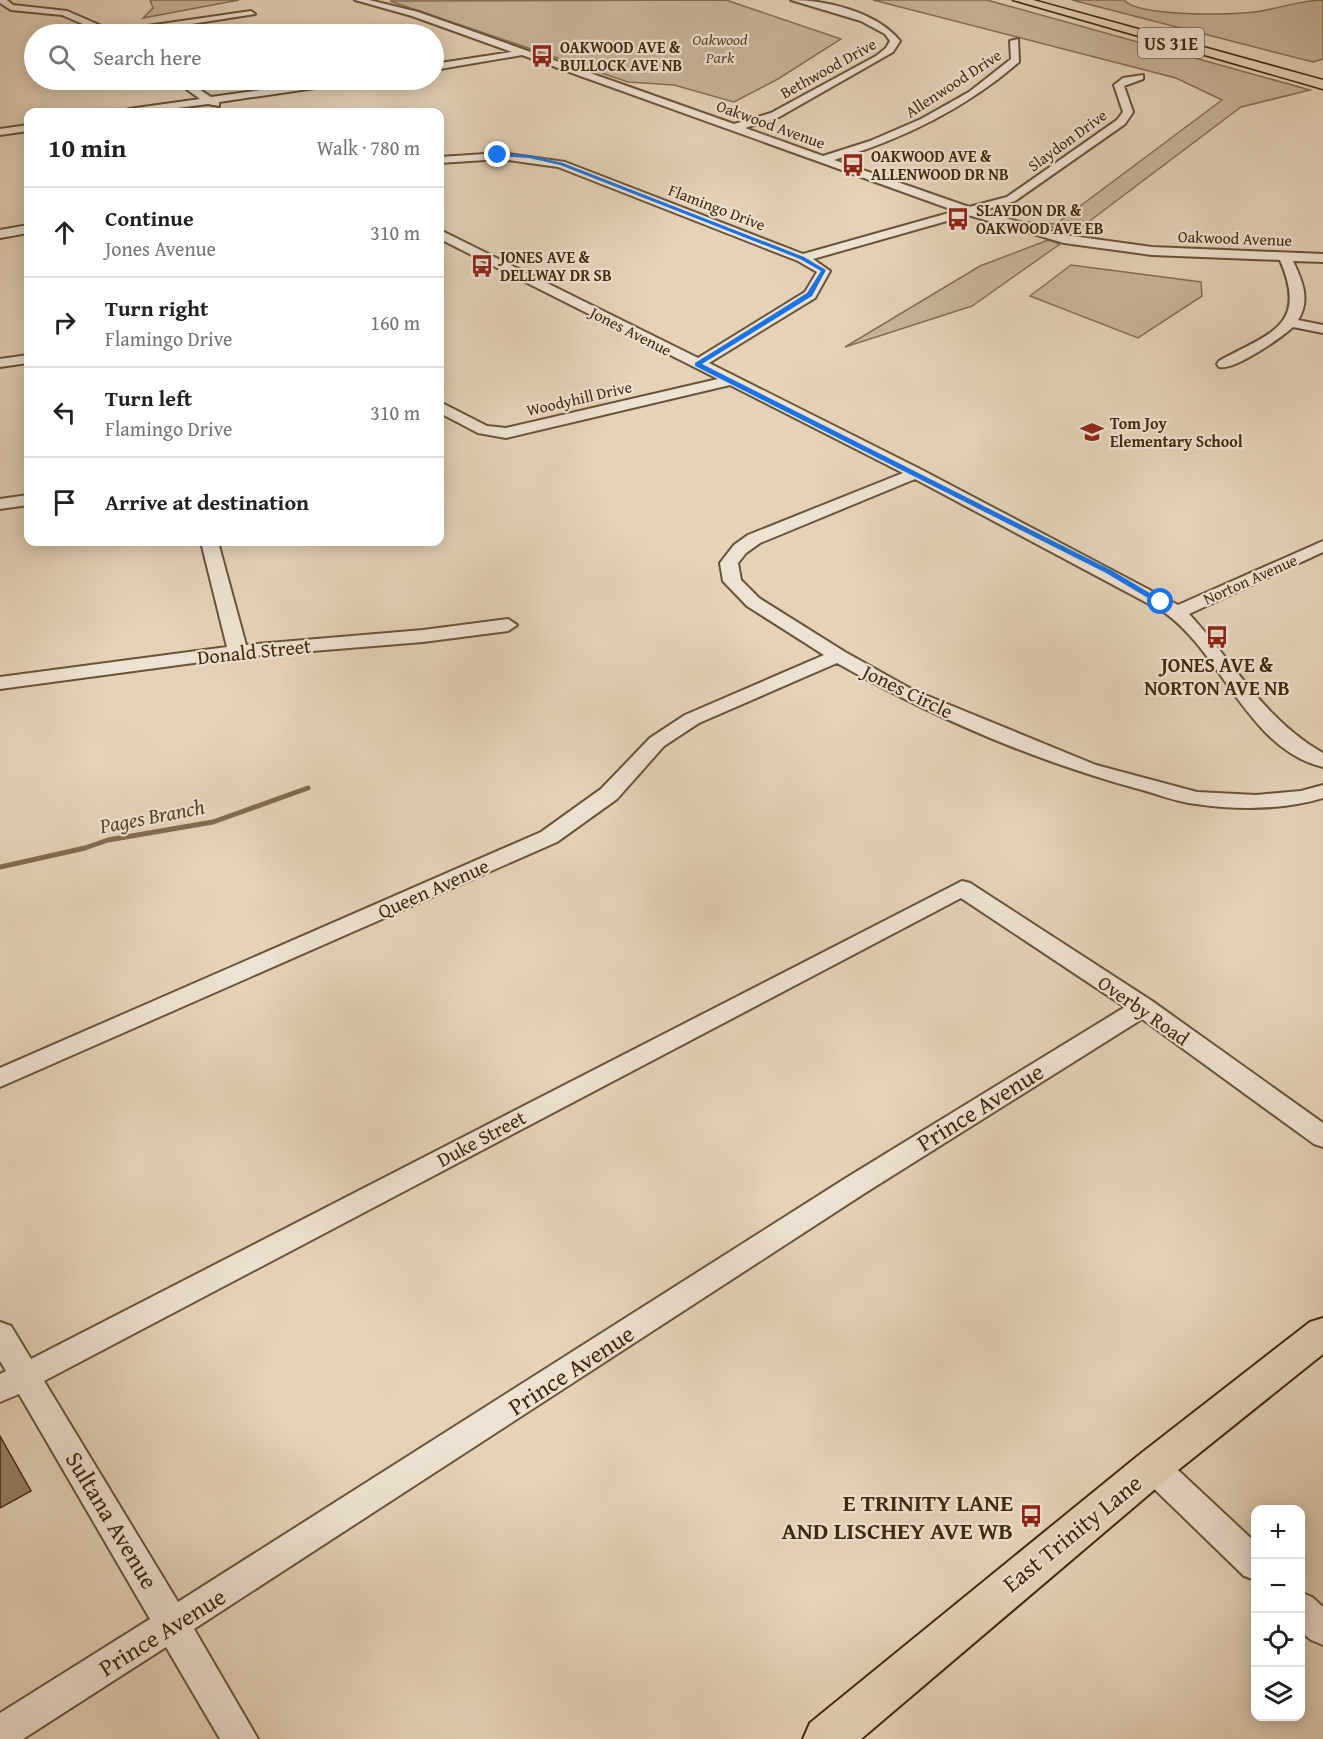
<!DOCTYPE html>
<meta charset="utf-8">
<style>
:root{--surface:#fff;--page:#f2f2f2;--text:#202124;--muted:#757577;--line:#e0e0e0}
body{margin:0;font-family:"Gentium Book Plus",serif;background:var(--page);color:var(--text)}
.controls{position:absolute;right:18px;bottom:18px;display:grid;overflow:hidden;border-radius:12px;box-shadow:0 3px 15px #0003}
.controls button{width:54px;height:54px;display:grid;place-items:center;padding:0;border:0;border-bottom:2px solid var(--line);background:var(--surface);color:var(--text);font:30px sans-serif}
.stop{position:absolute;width:18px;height:18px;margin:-14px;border:4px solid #1a73e8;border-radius:50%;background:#fff}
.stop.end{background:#1a73e8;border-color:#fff;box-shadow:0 2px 6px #0008}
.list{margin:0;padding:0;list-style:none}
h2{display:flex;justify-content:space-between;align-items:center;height:78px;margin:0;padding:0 24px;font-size:26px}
h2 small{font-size:20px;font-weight:400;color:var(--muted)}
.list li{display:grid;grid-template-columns:39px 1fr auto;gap:18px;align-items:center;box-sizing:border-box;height:90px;padding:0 24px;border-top:2px solid var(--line)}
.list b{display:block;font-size:22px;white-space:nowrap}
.list p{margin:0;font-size:20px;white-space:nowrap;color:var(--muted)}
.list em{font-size:20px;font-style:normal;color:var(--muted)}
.icon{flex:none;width:33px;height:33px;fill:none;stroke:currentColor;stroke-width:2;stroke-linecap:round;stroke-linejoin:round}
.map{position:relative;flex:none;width:1323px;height:1739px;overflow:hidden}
.search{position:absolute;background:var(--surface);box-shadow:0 3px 15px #0003;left:24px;top:24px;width:420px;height:66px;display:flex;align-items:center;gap:15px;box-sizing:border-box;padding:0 21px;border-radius:33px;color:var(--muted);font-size:22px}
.panel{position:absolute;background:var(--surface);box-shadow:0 3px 15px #0003;left:24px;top:108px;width:420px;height:438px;border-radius:12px}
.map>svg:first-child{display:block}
.green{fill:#c9b69c;stroke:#847054;stroke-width:1.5}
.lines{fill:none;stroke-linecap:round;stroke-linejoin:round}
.stream{stroke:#816c50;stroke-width:5}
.building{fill:#968166;stroke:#40290c;stroke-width:1.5}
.minor-casing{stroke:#695437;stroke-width:4}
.major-casing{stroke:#40290c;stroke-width:4}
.highway-casing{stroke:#40290c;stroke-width:3}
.minor{fill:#eee2d2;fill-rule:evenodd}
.major{fill:#e5d3b9;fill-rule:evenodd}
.highway{fill:#e5d3b9;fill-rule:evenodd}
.route{fill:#1a73e8}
.labels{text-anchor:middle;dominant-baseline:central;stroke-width:4.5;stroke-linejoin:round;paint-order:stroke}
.far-park-label{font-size:16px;font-style:italic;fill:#5b4529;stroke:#eee2d2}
.far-poi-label{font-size:16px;font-weight:bold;fill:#40290c;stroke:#eee2d2;text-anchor:start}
.far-street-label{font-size:16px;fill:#40290c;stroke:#eee2d2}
.shield{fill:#eee2d2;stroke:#746047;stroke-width:1.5}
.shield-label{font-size:18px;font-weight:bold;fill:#40290c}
.street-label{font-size:20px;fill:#40290c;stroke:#eee2d2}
.poi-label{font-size:20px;font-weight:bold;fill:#40290c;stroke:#eee2d2}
.water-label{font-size:21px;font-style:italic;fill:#5b4528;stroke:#eee2d2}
.near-street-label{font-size:24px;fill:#40290c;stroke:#eee2d2}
.near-poi-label{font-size:24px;font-weight:bold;fill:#40290c;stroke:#eee2d2;text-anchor:end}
</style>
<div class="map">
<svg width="1323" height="1739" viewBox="0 0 1323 1739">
<rect width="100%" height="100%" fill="#e5d3b9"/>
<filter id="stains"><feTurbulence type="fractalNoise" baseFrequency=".00333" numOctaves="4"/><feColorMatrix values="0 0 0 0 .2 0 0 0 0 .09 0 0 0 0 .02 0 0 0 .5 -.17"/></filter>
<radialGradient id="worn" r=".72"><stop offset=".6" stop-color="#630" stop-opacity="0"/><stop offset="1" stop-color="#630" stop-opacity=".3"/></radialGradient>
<g class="green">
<path d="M150,0H239L143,18L153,8Z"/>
<path d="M726,0L841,39L778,79L734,102L674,85L628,82L390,1Z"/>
<path d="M873,0H987L1310,90L1241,107L1075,232L1027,222L1056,224L1222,100L1176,78Z"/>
<path d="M1072,0H1124C1138,17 1232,15 1255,12C1278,9 1301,0 1323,0V59L1313,62Z"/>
<path d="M1048,240L1060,244L972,306L845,347L980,266Z"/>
<path d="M1071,265L1201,282L1202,296L1138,338L1030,296Z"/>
</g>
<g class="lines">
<path class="stream" d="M0,867L85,848L108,840L213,822L308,788"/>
</g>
<path class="building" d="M0,1436L31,1491L0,1508Z"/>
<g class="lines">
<g class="minor-casing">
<g id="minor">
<path d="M0,0H7L13,5L67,11L113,31L251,11L255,14L127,34H106L62,15L11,10L0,3Z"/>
<path d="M355,0H369L418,12L734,124L771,113L876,56L886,48L890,41L885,34L861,21L791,0C826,0 877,12 900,41L893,52L779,117L745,128L823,156L870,141L921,119L969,92L1011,59L1010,41L1018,39L1019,62C965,109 903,139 834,160L969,207L1007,197L1117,120L1123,112L1114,85L1123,78L1143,75V79L1124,86L1133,112L1125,124L1015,201L981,211L1065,235L1152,247L1323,254V262L1293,261C1302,280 1311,300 1298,320L1323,325V333L1293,327C1281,338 1234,371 1219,367L1217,364L1219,361C1269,333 1309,327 1280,260L1152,255L1064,243L968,215L813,259L830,271L815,298L709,363L922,470L1178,605L1323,541V552L1189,614C1233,661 1264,720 1323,753V767C1248,749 1222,653 1164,612L915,479L760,543L746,553L738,563L741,580L759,598L845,652L913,690L1096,765L1197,792L1256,795L1301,791L1323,785V798C1284,810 1237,810 1196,804C1176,802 1155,793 1135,788C1033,760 929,715 837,663L699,723L664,746L617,799L557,842L0,1087V1068L541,832L601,789L650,738L685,715L824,655L747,606L723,581L720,563L734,545L748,535L903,473L730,385L506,438L478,433L440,413V402L487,426L506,428L718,379L440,239V230L698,358L805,292L817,272L798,261L558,167L500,159L440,163V157L500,153L565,162L803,254L956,211L522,55L434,70V64L512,52L412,16Z"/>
<path d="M174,80H185L211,97L332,80H354L349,83L219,102V106L208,104L147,112H124L129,109L200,99Z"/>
<path d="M28,125V131L0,135V129Z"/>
<path d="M28,225V233L0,238V230Z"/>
<path d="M28,355V363L0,367V359Z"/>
<path d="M28,495V505L0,509V499Z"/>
<path d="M201,542H218L246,645L423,630L508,619L517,625L508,631L423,642L238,657L0,689V677L227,647Z"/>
<path d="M962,881L970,883L1152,1001L1323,1123V1147L1314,1144L1142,1019L865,1193L194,1629L258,1739H220L166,1647L23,1739H0V1713L150,1619L19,1394L0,1402V1374L6,1371L0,1361V1322L11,1326L31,1359ZM961,898L1125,1007L846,1178L178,1602L44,1381Z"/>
<path d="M1153,1453L1164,1457L1256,1543V1580L1244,1576L1142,1477L1137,1467L1142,1457Z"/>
<path d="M1300,1592L1312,1597L1323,1607V1645L1311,1640L1300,1631Z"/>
</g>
</g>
<g class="major-casing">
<path id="major" d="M1323,1318V1354L1167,1479L861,1739H803L810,1723L1139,1455L1310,1322Z"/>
</g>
<g class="highway-casing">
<path id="highway" d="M1013,0H1033L1323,80V89Z"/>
</g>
<use href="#minor" class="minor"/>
<use href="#major" class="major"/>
<use href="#highway" class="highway"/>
</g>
<path class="route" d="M498,153L529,155L563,163L804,257L826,270L812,296L702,364L1111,570L1165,602L1158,604L1106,573L695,366V363L807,293L821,271L800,259L560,165L529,158L496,156Z"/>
<defs>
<g id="bus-bare" transform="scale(1.8)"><path d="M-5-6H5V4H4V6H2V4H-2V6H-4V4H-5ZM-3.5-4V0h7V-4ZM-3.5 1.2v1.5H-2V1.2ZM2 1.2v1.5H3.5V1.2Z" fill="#8f2418" stroke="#eee2d2" stroke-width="2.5" paint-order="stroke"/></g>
<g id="school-bare" transform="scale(1.8)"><path d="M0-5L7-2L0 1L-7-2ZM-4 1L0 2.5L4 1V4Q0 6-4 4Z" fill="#8f2418" stroke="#eee2d2" stroke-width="2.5" paint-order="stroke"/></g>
</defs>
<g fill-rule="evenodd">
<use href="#bus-bare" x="542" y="56"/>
<use href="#bus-bare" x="853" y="165"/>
<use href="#bus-bare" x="958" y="219"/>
<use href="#bus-bare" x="482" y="266"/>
<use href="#school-bare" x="1092" y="432"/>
<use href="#bus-bare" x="1217" y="637"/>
<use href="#bus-bare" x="1031" y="1516"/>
</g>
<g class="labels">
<g class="far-park-label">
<text x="720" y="39">Oakwood<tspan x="720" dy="18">Park</tspan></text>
</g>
<g class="far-poi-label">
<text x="560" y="47">OAKWOOD AVE &amp;<tspan x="560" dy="18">BULLOCK AVE NB</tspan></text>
<text x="871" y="156">OAKWOOD AVE &amp;<tspan x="871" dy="18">ALLENWOOD DR NB</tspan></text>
<text x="976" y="210">SLAYDON DR &amp;<tspan x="976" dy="18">OAKWOOD AVE EB</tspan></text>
<text x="500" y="257">JONES AVE &amp;<tspan x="500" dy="18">DELLWAY DR SB</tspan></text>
<text x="1110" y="423">Tom Joy<tspan x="1110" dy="18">Elementary School</tspan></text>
</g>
<g class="far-street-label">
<text transform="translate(828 68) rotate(-29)">Bethwood Drive</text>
<text transform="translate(953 83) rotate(-33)">Allenwood Drive</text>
<text transform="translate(771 124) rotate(20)">Oakwood Avenue</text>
<text transform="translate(1067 140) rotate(-36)">Slaydon Drive</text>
<text transform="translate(717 207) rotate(21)">Flamingo Drive</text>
<text transform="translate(1235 238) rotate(2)">Oakwood Avenue</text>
<text transform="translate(631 331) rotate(27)">Jones Avenue</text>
<text transform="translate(579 398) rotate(-13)">Woodyhill Drive</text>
<text transform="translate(1250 579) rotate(-24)">Norton Avenue</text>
</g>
<rect class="shield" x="1138" y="28" width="66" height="30" rx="4.5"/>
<g class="shield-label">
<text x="1171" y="43">US 31E</text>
</g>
<g class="street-label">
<text transform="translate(254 651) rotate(-6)">Donald Street</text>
<text transform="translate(908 691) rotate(26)">Jones Circle</text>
<text transform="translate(433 888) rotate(-24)">Queen Avenue</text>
<text transform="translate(1144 1010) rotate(35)">Overby Road</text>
<text transform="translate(481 1138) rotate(-28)">Duke Street</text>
</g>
<g class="poi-label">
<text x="1217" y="664">JONES AVE &amp;<tspan x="1217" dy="23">NORTON AVE NB</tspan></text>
</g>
<g class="water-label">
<text transform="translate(152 816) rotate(-11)">Pages Branch</text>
</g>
<g class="near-street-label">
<text transform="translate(980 1107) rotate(-32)">Prince Avenue</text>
<text transform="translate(571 1370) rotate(-33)">Prince Avenue</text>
<text transform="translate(112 1520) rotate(59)">Sultana Avenue</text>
<text transform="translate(1072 1533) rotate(-39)">East Trinity Lane</text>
<text transform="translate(162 1632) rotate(-32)">Prince Avenue</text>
</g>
<g class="near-poi-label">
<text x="1013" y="1502">E TRINITY LANE<tspan x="1013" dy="28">AND LISCHEY AVE WB</tspan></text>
</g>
</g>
<rect width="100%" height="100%" filter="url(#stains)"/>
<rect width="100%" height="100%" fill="url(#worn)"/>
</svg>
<div class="controls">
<button>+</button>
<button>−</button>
<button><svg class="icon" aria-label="locate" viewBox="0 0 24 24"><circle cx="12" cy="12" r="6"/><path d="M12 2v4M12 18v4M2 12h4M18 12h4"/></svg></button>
<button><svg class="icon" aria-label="layers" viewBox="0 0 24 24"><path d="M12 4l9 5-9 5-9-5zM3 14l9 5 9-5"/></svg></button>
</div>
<div class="stop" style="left:1161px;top:602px"></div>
<div class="stop end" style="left:498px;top:155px"></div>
<div class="search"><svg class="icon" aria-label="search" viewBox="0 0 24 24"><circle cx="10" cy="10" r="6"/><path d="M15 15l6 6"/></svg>Search here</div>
<section class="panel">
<h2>10 min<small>Walk · 780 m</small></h2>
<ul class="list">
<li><svg class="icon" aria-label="ahead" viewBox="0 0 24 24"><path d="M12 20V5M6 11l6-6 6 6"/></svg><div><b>Continue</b><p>Jones Avenue</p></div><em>310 m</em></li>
<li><svg class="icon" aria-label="right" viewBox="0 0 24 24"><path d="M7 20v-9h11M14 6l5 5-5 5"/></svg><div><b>Turn right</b><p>Flamingo Drive</p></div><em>160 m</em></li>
<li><svg class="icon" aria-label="left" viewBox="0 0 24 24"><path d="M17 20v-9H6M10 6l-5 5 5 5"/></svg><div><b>Turn left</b><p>Flamingo Drive</p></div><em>310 m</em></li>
<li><svg class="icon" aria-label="arrive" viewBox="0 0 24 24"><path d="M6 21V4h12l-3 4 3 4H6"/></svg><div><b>Arrive at destination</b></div></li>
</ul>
</section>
</div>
